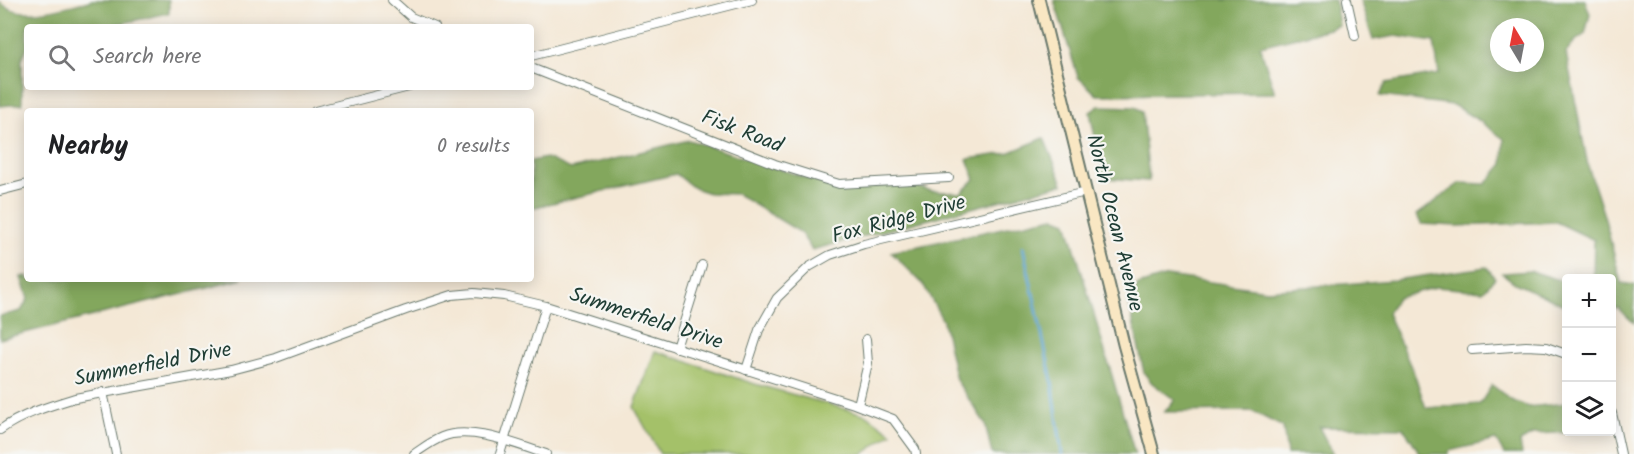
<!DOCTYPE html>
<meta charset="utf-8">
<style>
:root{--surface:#fff;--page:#f6f6f6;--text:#202124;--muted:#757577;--line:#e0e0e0}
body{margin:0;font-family:Kalam,sans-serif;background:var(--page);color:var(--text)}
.controls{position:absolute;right:18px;bottom:18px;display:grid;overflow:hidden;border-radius:6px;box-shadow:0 3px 15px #0003}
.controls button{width:54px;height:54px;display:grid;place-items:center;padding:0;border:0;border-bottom:2px solid var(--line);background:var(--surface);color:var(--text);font:30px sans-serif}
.compass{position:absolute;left:1490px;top:18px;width:54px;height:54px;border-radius:50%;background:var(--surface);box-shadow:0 3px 15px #0003;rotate:350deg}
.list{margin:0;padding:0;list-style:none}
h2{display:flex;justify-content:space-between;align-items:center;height:78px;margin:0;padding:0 24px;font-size:26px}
h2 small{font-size:20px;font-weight:400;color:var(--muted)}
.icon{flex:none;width:33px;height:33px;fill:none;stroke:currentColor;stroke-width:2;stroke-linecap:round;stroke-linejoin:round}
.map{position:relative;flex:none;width:1634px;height:454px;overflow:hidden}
.search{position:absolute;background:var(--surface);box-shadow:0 3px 15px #0003;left:24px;top:24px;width:510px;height:66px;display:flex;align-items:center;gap:15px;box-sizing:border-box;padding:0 21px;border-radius:6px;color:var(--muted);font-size:22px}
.panel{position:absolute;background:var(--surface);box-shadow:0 3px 15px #0003;left:24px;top:108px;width:510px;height:174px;border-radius:6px}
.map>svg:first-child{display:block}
.green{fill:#a4c169;stroke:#627f4e;stroke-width:1.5}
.forest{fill:#83a75d;stroke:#517248;stroke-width:1.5;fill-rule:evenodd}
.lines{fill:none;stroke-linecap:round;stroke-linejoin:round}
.stream{stroke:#57a2cf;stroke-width:3}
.street-casing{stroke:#6a796d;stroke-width:10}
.secondary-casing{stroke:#6a796d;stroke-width:14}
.street{stroke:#fff;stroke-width:8}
.secondary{stroke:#f9e7c3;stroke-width:10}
.labels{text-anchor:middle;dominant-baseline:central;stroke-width:4.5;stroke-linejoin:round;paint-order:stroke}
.street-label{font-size:21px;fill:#1f3d34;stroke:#f6f6f2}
</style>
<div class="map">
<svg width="1634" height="454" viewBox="0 0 1634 454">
<rect width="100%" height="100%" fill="#f6f6f2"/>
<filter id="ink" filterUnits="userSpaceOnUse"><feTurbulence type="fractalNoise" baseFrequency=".0167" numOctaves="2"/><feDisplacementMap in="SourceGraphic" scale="12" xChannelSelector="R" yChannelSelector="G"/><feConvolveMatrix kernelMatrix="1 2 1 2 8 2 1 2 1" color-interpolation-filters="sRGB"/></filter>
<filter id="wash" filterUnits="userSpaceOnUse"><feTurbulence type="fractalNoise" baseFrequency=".008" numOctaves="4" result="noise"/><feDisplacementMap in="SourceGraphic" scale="24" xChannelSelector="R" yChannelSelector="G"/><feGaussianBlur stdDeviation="1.35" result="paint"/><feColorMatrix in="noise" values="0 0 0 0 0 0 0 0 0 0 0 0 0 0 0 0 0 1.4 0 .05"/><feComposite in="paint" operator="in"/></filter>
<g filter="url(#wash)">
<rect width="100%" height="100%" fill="#f4e8d6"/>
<path class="green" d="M655,351L755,384L867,415L892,433L863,454H660L634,407Z"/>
<g class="forest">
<path d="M90,0H169V13L105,27H27V47L22,59V104L0,106V2C21,23 64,6 90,1Z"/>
<path d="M1054,0H1335L1339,25L1329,29L1260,46L1275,93L1097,95L1078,77Z"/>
<path d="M1360,0H1403L1405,1L1408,0H1585L1590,14L1585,34L1574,42L1566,53L1588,166L1605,219L1621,283L1634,285V323L1618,308L1612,310V278H1593L1594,240L1556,222L1458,226L1421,224L1417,215L1460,183L1486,184L1503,164L1504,139L1478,120L1453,105L1380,96L1386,83L1439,74L1434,42L1396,36L1373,40ZM1499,27H1535V63H1499Z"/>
<path d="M1099,106L1135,107L1142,111L1149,181L1103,178L1090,112Z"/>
<path d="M1044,138L1063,184L812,250L800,232L737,194L709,193L694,188L676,174L531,208V161L546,158L571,169L689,140L838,188L906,184L932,191L961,193L975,179L967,159L1008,153Z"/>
<path d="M1054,217L1067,222L1135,454H992L985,423L956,380L943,321L923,284L891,252Z"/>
<path d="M1487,267L1495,278L1483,291L1436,287L1397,298L1387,313L1415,376L1426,408L1480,404L1492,385L1511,400L1528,407L1566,403V432H1578L1534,434L1520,442L1522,454H1504L1496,440L1449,451V454H1420L1411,439L1403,428L1319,427L1333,454H1287L1283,427L1252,411L1164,412L1175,400L1152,383L1144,373L1129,302L1138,285L1167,276L1267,290L1394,280Z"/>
<path d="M1531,271L1566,282V306L1515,283L1502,273Z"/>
<path d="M27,276V279H243L0,339V316L21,311L28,299L21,277Z"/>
</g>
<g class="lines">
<path class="stream" d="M1023,247L1052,381L1062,454"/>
</g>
</g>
<g filter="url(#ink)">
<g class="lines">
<g class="street-casing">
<g id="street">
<path d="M392,0L411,17L435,27"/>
<path d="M1347,0L1355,36"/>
<path d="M531,56L752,0"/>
<path d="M531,68L775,164L839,184L949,178"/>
<path d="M315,111L409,87"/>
<path d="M0,191L27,184"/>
<path d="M676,348L702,265"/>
<path d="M1472,350L1526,346L1546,347L1566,354"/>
<path d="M746,370L759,330L777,298L809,267L830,255L864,244L1086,192"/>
<path d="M103,392L116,454"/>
<path d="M858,405L868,363L866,339"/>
<path d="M1612,413L1621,454"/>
<path d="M0,430C22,414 49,406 75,398L231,370L276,358L406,310L452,295L474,293L504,296L546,306L854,404L893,419L915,449L916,454"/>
<path d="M414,454C423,448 432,441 442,437C471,425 518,445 546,454"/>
<path d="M500,454L546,306"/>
</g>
</g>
<g class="secondary-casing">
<path id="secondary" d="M1039,0L1124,346L1154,454"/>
</g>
<use href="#street" class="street"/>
<use href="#secondary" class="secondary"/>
</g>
</g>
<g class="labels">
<g class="street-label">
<text transform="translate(742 132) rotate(21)">Fisk Road</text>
<text transform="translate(899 220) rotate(-15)">Fox Ridge Drive</text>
<text transform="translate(1114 223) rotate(76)">North Ocean Avenue</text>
<text transform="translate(646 319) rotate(18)">Summerfield Drive</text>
<text transform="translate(153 365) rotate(-11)">Summerfield Drive</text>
</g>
</g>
</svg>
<div class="controls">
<button>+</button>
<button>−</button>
<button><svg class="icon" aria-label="layers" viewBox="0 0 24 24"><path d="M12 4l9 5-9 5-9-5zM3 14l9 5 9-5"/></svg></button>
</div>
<svg class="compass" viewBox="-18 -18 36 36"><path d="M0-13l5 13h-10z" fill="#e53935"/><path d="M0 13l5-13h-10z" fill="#757577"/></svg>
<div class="search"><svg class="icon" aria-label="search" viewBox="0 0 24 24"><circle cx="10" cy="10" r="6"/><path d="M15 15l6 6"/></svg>Search here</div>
<section class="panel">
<h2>Nearby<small>0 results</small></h2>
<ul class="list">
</ul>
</section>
</div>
